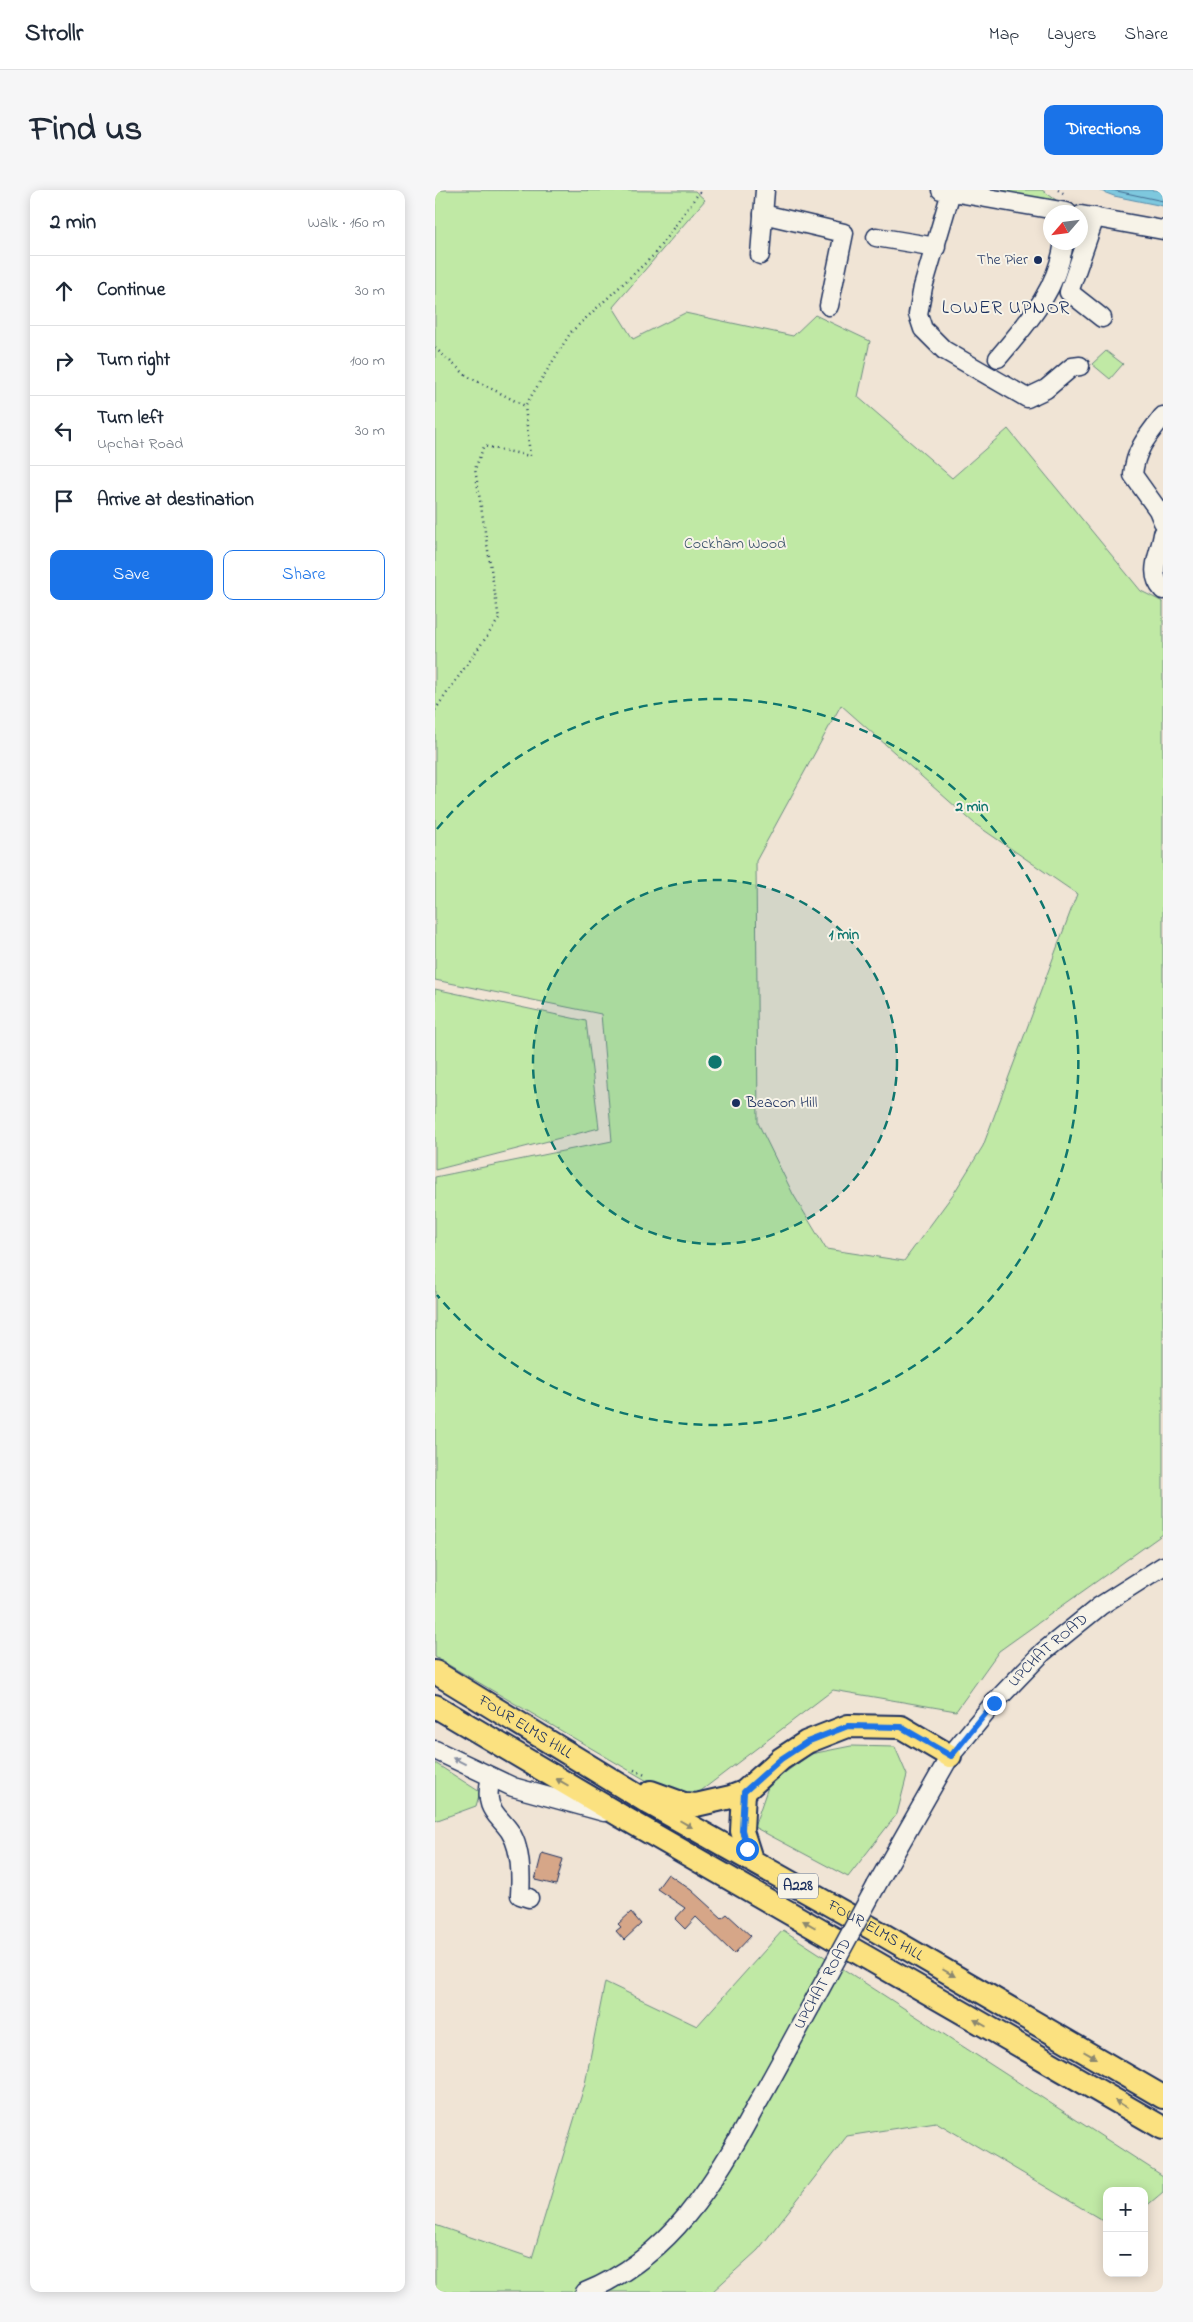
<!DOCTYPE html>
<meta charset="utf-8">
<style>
:root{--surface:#fff;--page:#f6f6f7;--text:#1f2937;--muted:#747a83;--line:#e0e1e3;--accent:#1a73e8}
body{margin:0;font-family:"Indie Flower",sans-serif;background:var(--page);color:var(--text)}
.controls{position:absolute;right:15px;bottom:15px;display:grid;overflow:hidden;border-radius:10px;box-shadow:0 2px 12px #0003}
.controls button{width:45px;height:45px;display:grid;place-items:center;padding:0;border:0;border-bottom:1px solid var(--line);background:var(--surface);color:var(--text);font:25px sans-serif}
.compass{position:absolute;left:608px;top:15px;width:45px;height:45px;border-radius:50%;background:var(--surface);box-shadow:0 2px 12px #0003;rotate:242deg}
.stop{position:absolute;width:15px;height:15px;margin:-11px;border:4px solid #1a73e8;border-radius:50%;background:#fff}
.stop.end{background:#1a73e8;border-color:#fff;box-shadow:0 1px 5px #0008}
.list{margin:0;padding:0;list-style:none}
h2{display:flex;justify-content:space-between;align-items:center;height:65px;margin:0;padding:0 20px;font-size:21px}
h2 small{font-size:16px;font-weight:400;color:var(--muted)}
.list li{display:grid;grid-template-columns:32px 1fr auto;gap:15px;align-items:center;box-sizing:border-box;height:70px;padding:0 20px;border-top:1px solid var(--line)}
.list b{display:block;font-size:19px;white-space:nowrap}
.list p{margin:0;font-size:16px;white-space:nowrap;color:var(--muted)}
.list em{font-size:16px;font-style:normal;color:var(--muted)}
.actions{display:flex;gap:10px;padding:15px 20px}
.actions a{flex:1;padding:11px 0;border:1px solid var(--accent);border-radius:10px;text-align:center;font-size:18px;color:var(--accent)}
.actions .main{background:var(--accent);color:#fff}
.icon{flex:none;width:28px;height:28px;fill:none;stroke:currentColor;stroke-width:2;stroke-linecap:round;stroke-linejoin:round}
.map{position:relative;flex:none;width:728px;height:2102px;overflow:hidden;border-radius:10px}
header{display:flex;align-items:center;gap:30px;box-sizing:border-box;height:70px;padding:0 25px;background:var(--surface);border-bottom:1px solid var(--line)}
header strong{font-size:24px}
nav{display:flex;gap:28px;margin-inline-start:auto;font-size:18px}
.intro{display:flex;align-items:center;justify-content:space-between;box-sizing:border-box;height:120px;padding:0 30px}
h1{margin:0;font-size:35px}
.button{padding:12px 22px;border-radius:10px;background:var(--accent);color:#fff;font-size:18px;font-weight:700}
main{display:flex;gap:30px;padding:0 30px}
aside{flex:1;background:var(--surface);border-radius:10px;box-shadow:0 2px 12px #0003}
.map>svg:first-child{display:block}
.green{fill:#c0e9a5;stroke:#6e8c82;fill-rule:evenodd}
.water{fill:#7ec8de;stroke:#568bab}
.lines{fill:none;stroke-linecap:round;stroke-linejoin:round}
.shore{stroke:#436c91;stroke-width:1}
.building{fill:#d6a688;stroke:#1b2f5e}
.minor-casing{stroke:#1b2f5e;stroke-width:21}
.major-casing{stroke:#1b2f5e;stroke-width:26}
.path{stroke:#1b2f5e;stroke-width:2.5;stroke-dasharray:1 4;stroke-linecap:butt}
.minor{stroke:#f7f3e8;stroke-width:18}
.major{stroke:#fbe180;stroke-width:22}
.minor-bridge-casing{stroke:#1b2f5e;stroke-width:21;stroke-linecap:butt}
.minor-bridge{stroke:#f7f3e8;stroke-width:18}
.oneway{fill:#8991a3}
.oneway2{fill:#8b886f}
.route{stroke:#1a73e8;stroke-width:6}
.ring{fill:none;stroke:#0f766e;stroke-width:2.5;stroke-dasharray:9 6}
.poi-dot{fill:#1b2f5e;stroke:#f7f3e8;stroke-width:2}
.labels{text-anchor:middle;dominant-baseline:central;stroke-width:4;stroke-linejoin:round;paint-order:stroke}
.shield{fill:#f7f3e8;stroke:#5d6a87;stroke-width:1}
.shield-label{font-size:15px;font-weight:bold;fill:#1b2f5e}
.poi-label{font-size:16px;fill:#1b2f5e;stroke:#f7f3e8;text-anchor:end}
.park-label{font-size:16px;fill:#3c546c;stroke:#f7f3e8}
.street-label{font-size:16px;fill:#1b2f5e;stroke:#f7f3e8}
.quarter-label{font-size:19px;letter-spacing:1px;fill:#1b2f5e;stroke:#f7f3e8}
.centre{fill:#0f766e;stroke:#f7f3e8;stroke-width:2.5}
.ring-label{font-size:15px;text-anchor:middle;font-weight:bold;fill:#0f766e;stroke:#f7f3e8;stroke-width:4;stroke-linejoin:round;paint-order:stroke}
</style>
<header>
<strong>Strollr</strong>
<nav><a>Map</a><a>Layers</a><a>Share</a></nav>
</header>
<div class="intro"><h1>Find us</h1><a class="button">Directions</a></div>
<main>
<aside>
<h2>2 min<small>Walk · 160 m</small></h2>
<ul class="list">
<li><svg class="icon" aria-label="ahead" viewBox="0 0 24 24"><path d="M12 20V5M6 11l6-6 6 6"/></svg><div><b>Continue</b></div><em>30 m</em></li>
<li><svg class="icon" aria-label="right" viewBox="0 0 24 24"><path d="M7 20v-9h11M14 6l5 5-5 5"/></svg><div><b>Turn right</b></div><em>100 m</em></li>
<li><svg class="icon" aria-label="left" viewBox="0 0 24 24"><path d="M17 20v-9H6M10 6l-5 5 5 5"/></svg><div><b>Turn left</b><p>Upchat Road</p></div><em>30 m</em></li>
<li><svg class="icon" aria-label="arrive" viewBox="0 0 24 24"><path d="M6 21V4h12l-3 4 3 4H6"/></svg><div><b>Arrive at destination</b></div></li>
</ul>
<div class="actions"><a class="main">Save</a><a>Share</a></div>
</aside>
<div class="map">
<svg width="728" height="2102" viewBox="0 0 728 2102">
<rect width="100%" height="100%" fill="#f0e4d5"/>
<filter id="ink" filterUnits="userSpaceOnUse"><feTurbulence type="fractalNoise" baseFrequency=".02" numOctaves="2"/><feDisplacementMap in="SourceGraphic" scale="10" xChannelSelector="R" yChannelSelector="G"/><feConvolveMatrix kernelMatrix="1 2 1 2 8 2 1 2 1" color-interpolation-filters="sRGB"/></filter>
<g filter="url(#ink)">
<g class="green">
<path d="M0,0L260,1L270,10L178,117L198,149L250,123L358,146L380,125L435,151L423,207L517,288L573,239L706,401L728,412V1344L564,1461L521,1521L398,1500L250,1613L0,1467V987L177,951L166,824L0,790ZM406,515L540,634L642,704L548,956L519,1003L469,1071L391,1059L358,1004L323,933L321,671Z"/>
<path d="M543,0H607L621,10L625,16Z"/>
<path d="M671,161L688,174L675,189L657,174Z"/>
<path d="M0,799L151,831L164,938L0,980Z"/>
<path d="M416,1556L460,1557L472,1585L462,1624L413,1687L319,1637L334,1594L376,1564Z"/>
<path d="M0,1573L45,1602L41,1616L0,1631Z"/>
<path d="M348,1740L728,1986V2002L709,2018V2001H672V2033L501,1932L412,1946L323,2060L277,2102H0V2035L97,2068L150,1894L170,1792L262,1836Z"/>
</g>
<path class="water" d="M663,0H728V16L679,6Z"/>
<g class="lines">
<path class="shore" d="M677,0L728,11"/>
</g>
<g class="building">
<path d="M107,1663L128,1669L121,1695L100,1690Z"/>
<path d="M233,1684L256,1700L287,1728L292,1724L316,1746L299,1764L261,1727L250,1739L240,1729L250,1718L222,1699Z"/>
<path d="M196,1722L206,1734L189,1750L181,1741L186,1737L183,1734Z"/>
</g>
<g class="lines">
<g class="minor-casing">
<g id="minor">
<path d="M506,0L632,22"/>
<path d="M516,2L488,97L483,124L488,139L509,160L592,208L611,199L637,177L645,176"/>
<path d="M328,24L409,43L394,116"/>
<path d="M646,25L728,40"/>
<path d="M660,27L634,102L667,128"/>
<path d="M441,47L501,57"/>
<path d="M325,65L330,0"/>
<path d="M563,168C593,132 622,101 629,52"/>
<path d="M728,226C713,245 700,260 698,285L723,320L728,332"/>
<path d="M728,344C725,365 712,382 728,400"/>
<path d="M0,1560L78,1597L169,1622"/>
<path d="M56,1587C45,1629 74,1625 82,1658C86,1673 86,1690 85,1705L94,1708"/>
<path id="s1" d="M441,1696L515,1566L559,1513L608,1462L665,1416L728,1376"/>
<path d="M150,2102C236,2067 279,1994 321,1916C340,1883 358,1849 376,1816"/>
</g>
</g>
<g class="major-casing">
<g id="major">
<path id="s2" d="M0,1482L216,1614L447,1744L728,1907"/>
<path d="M0,1516L186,1626L728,1938"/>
<path d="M216,1602L249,1614L261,1615L296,1607L309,1602L346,1569L372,1552L413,1536L466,1537L515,1566"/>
<path d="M309,1602L307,1641L316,1669"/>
</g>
</g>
<g class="path">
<path d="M623,0L630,4"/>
<path d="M0,158L32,186L90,216L136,142L218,66L266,0"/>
<path d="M0,520L64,429L40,279L49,256L95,266L90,216"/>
<path d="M199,1580L210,1585"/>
</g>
<use href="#minor" class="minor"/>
<use href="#major" class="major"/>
<g class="minor-bridge-casing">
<path id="minor-bridge" d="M376,1816L441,1696"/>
</g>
<use href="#minor-bridge" class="minor-bridge"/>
</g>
<defs><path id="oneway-solid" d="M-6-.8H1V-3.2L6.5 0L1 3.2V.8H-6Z" transform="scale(1.25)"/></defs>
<use class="oneway" href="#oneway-solid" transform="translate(24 1571) rotate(-154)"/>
<g class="oneway2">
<use href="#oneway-solid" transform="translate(127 1592) rotate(-150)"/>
<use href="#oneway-solid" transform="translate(251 1634) rotate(30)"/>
<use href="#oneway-solid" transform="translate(374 1734) rotate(-150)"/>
<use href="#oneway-solid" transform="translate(514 1783) rotate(30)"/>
<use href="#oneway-solid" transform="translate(545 1833) rotate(-150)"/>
<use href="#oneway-solid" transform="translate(655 1865) rotate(30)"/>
<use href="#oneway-solid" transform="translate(686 1914) rotate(-150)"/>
</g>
</g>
<g class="lines" filter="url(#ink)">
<path class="route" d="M312,1659L307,1640L309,1602L346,1569L372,1552L413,1536L466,1537L516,1566L559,1513"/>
</g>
<circle cx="280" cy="872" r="182" fill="#0f766e" fill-opacity=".12"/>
<g class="ring">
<circle cx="280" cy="872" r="182"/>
<path d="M2 639A363 363 0 1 1 2 1105"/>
</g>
<g class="poi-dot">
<circle cx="603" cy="70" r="5"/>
<circle cx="301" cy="913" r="5"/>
</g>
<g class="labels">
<rect class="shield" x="343" y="1683.5" width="40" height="25" rx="4"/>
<g class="shield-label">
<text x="363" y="1696">A228</text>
</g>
<g class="poi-label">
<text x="593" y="70">The Pier</text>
<text x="311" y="913" text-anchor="start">Beacon Hill</text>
</g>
<g class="park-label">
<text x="300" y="354">Cockham Wood</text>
</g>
<g class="street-label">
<text stroke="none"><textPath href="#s1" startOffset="294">UPCHAT ROAD</textPath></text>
<text stroke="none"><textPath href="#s2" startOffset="106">FOUR ELMS HILL</textPath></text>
<text stroke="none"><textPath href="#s2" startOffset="511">FOUR ELMS HILL</textPath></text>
<text transform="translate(388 1794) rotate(-61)">UPCHAT ROAD</text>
</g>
<g class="quarter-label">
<text x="571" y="118">LOWER UPNOR</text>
</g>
</g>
<circle cx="280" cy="872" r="8" class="centre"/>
<g class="ring-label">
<text x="537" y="621">2 min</text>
<text x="409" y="749">1 min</text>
</g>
</svg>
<div class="controls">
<button>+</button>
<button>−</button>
</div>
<svg class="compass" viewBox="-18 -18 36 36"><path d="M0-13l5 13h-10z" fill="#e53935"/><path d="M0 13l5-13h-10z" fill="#747a83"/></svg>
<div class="stop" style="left:312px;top:1659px"></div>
<div class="stop end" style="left:559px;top:1513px"></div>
</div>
</main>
